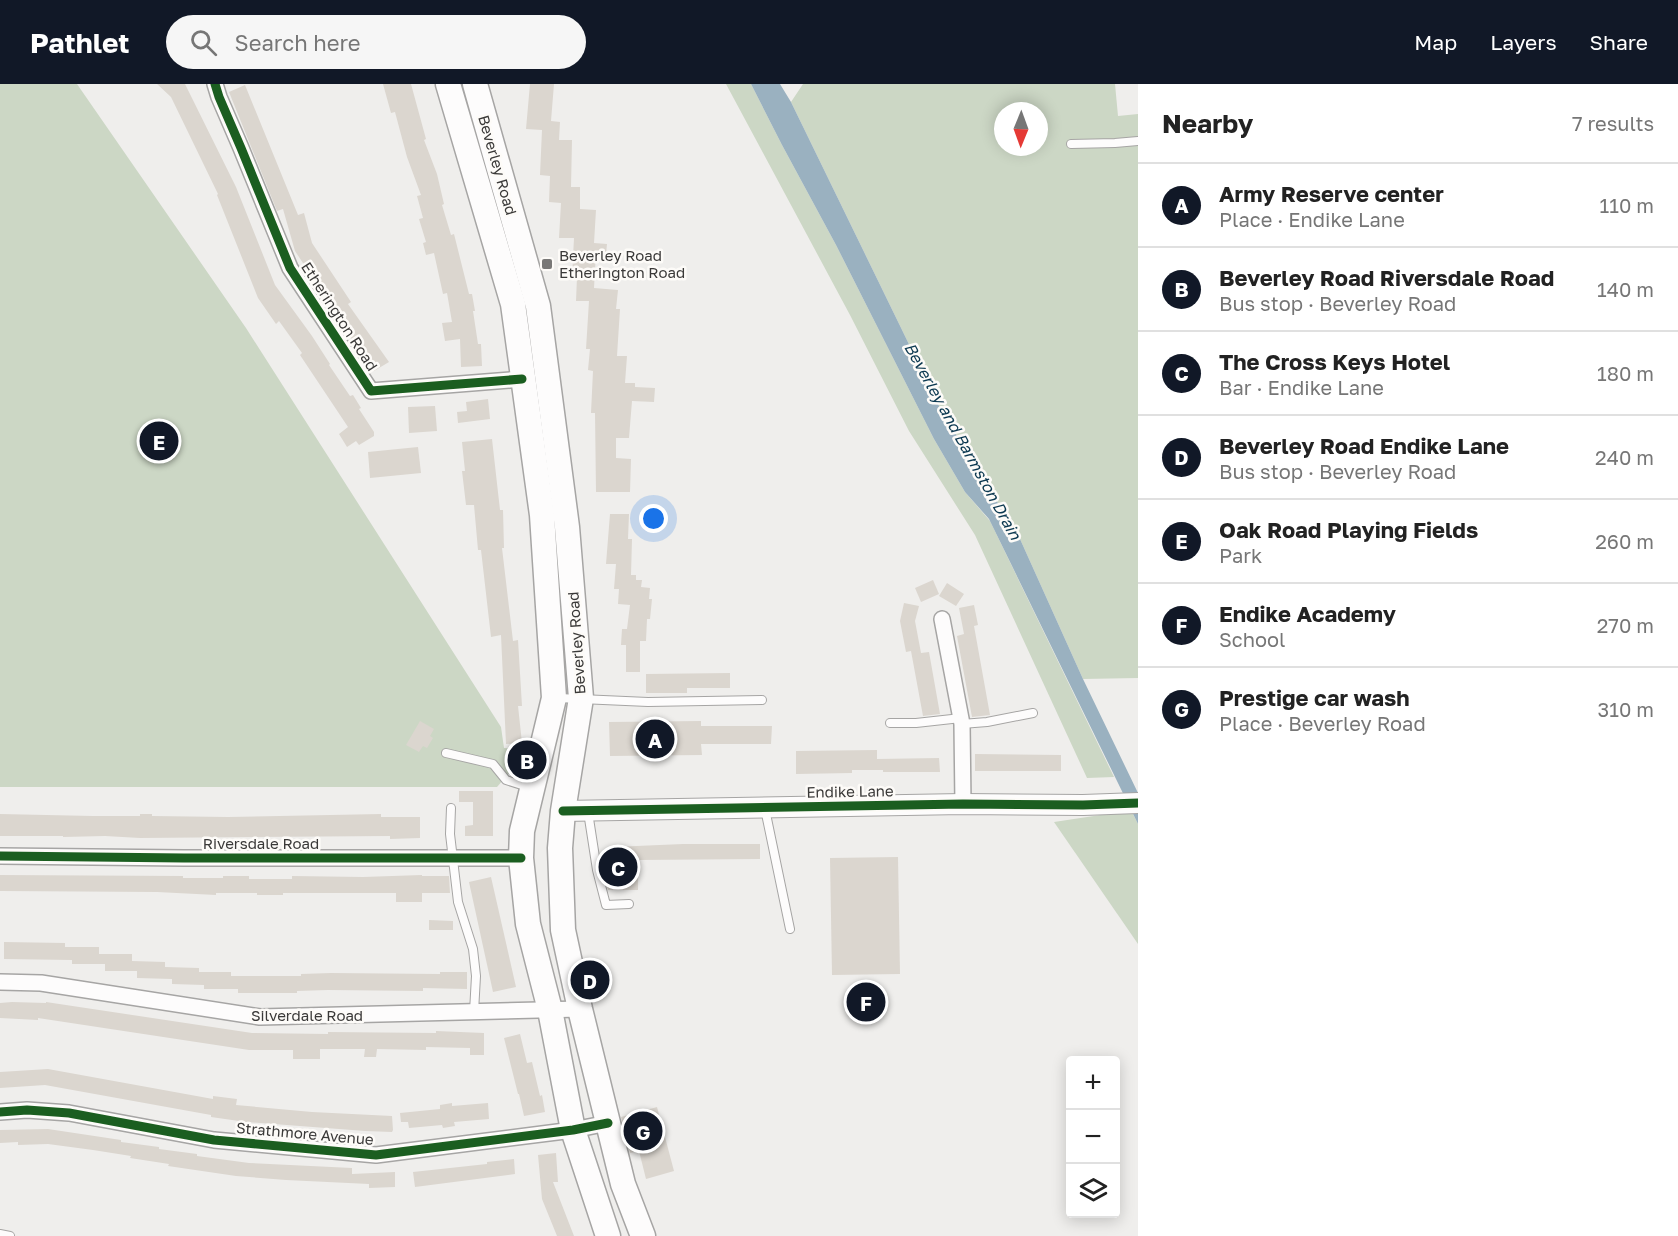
<!DOCTYPE html>
<meta charset="utf-8">
<style>
:root{--surface:#fff;--page:#f6f6f6;--text:#222;--muted:#767676;--line:#e0e0e0;--accent:#111827}
body{margin:0;font-family:"Golos Text",sans-serif;background:var(--page);color:var(--text)}
.controls{position:absolute;right:18px;bottom:18px;display:grid;overflow:hidden;border-radius:6px;box-shadow:0 3px 15px #0003}
.controls button{width:54px;height:54px;display:grid;place-items:center;padding:0;border:0;border-bottom:2px solid var(--line);background:var(--surface);color:var(--text);font:30px sans-serif}
.compass{position:absolute;left:994px;top:18px;width:54px;height:54px;border-radius:50%;background:var(--surface);box-shadow:0 3px 15px #0003;rotate:181deg}
.you{position:absolute;left:654px;top:435px;width:21px;height:21px;margin:-15px;border:4px solid #fff;border-radius:50%;background:#1a73e8;box-shadow:0 0 0 9px #1a73e833}
.badge{display:grid;place-items:center;width:39px;height:39px;border-radius:50%;background:var(--accent);color:#fff;font-size:20px;font-weight:700}
.pin{position:absolute;translate:-50% -50%;border:3px solid #fff;box-shadow:0 2px 6px #0006}
.list{margin:0;padding:0;list-style:none}
h2{display:flex;justify-content:space-between;align-items:center;height:78px;margin:0;padding:0 24px;font-size:26px}
h2 small{font-size:20px;font-weight:400;color:var(--muted)}
.list li{display:grid;grid-template-columns:39px 1fr auto;gap:18px;align-items:center;box-sizing:border-box;height:84px;padding:0 24px;border-top:2px solid var(--line)}
.list b{display:block;font-size:22px;white-space:nowrap}
.list p{margin:0;font-size:20px;white-space:nowrap;color:var(--muted)}
.list em{font-size:20px;font-style:normal;color:var(--muted)}
.icon{flex:none;width:33px;height:33px;fill:none;stroke:currentColor;stroke-width:2;stroke-linecap:round;stroke-linejoin:round}
.map{position:relative;flex:none;width:1138px;height:1152px;overflow:hidden}
header{display:flex;align-items:center;gap:36px;box-sizing:border-box;height:84px;padding:0 30px;background:var(--accent);color:#fff}
header strong{font-size:28px}
nav{display:flex;gap:33px;margin-inline-start:auto;font-size:21px}
.search{width:420px;height:54px;background:var(--page);display:flex;align-items:center;gap:15px;box-sizing:border-box;padding:0 21px;border-radius:33px;color:var(--muted);font-size:22px}
main{display:flex}
aside{flex:1;background:var(--surface)}
.map>svg:first-child{display:block}
.green{fill:#ccd7c5;fill-rule:evenodd}
.water{fill:#9ab1c0}
.building{fill:#dbd6cf}
.lines{fill:none;stroke-linecap:round;stroke-linejoin:round}
.service-casing{stroke:#a6a5a4;stroke-width:10}
.minor-casing{stroke:#a6a5a4;stroke-width:18}
.tertiary-casing{stroke:#a6a5a4;stroke-width:22}
.primary-casing{stroke:#a6a5a4;stroke-width:27}
.service{stroke:#fdfcfc;stroke-width:8}
.minor{stroke:#fdfcfc;stroke-width:15}
.tertiary{stroke:#fdfcfc;stroke-width:20}
.primary{stroke:#fdfcfc;stroke-width:24}
.cycleway-casing{stroke:#fdfbf8;stroke-width:13}
.cycleway{stroke:#1b5e20;stroke-width:9}
.poi-dot{fill:#797877;stroke:#fdfbf8;stroke-width:2}
.labels{text-anchor:middle;dominant-baseline:central;stroke-width:5;stroke-linejoin:round;paint-order:stroke}
.street-label{font-size:15px;fill:#3a3938;stroke:#fdfbf8}
.poi-label{font-size:15px;fill:#3a3938;stroke:#fdfbf8;text-anchor:start}
.water-label{font-size:16px;font-style:italic;fill:#0b3850;stroke:#fdfbf8}
</style>
<header>
<strong>Pathlet</strong>
<div class="search"><svg class="icon" aria-label="search" viewBox="0 0 24 24"><circle cx="10" cy="10" r="6"/><path d="M15 15l6 6"/></svg>Search here</div>
<nav><a>Map</a><a>Layers</a><a>Share</a></nav>
</header>
<main>
<div class="map">
<svg width="1138" height="1152" viewBox="0 0 1138 1152">
<rect width="100%" height="100%" fill="#efeeec"/>
<g class="green">
<path d="M0,0H77L246,244L501,643L504,664L530,665L497,703H0Z"/>
<path d="M726,0H751L782,61L836,161L934,355L965,408L990,437L1114,693L1087,694L975,451L909,347L850,231Z"/>
<path d="M803,0H1115L1118,32L1138,30V594L1083,595L1020,455L941,326L791,18ZM1003,27H1039V63H1003Z"/>
<path d="M1132,728L1138,740V860L1054,738L1107,730Z"/>
</g>
<path class="water" d="M751,0H780L791,18L941,326L1020,455L1083,595L1138,709V740L989,435L965,408L934,355L836,161L782,61Z"/>
<g class="building">
<path d="M157,0H185L236,103L275,201L312,252L330,280L329,281L350,312L353,311L361,324L359,325L374,348V352L359,361L356,357L347,363L339,350L348,343L300,271L302,269L279,237L276,240L258,214L217,111L218,110L171,13Z"/>
<path d="M383,0H411L426,55L424,56L437,90L444,120L442,121L451,151L454,150L469,210H472L475,227H473L478,260H481L482,282L461,283L460,255L445,257L442,239L452,238L447,209L443,210L434,169L426,171L423,159L426,158L419,135L423,134L417,112L421,111L407,73L395,28L391,29Z"/>
<path d="M530,0H554L551,37L560,38L559,56H572L571,103H580V125L596,126L594,159L607,160L606,170L596,169L594,204L618,206L616,225H620L617,272H627L625,299H635V303L655,304L654,318L632,317L629,354H616V374L631,375L630,408H596L595,329H591L593,287L588,286L590,265H586L589,217H576L577,193H572L574,154H559L561,119L549,118L550,92L540,91L542,46L526,45Z"/>
<path d="M245,1L298,131L304,129L312,159L351,218L348,220L389,278L374,287L336,233L338,232L295,167L283,125L277,127L229,8Z"/>
<path d="M488,315L490,335L458,339L457,328L467,327L466,318Z"/>
<path d="M435,322L437,347L409,349L408,323Z"/>
<path d="M492,355L500,426H503L504,464H502L513,557L518,556L522,622H518L522,659L506,660L501,551L491,553L481,466H478L474,421H466L462,387H465L462,358Z"/>
<path d="M418,363L421,389L370,394L368,368Z"/>
<path d="M610,430H629L628,455H632L631,491H636V496H642L641,503L650,504L649,515H652L650,535H647L646,557H640V588H626V561H621L622,545H627L630,521L618,520L619,505H614L616,480H606Z"/>
<path d="M933,496L939,510L921,518L915,504Z"/>
<path d="M947,499L964,510L956,522L939,512Z"/>
<path d="M904,519L919,522L915,537L921,569L929,568L940,630L923,632L911,567L906,568L900,537Z"/>
<path d="M974,521L978,541L974,542L990,631L972,633L957,552L964,550L959,524Z"/>
<path d="M730,589V604H687V609H646V590Z"/>
<path d="M420,637L434,645L430,652L433,654L427,664L423,662L419,668L406,661Z"/>
<path d="M701,637V642H772L771,660H701L702,671L610,672L609,638Z"/>
<path d="M877,666V675L939,674L940,688H883V686H852V689L796,690V667Z"/>
<path d="M975,670L1061,671V687H975Z"/>
<path d="M459,707H493V752H465V742L473,741V718H459Z"/>
<path d="M0,730L93,732H140V730H152V732L228,733L381,730V733H420V754L390,755V752L140,754L105,752L63,753V752H0Z"/>
<path d="M683,760H760V775L638,776V806H608L605,793V778L606,770H613V763Z"/>
<path d="M898,773L900,890L832,891L830,774Z"/>
<path d="M0,791L183,792V794H223V792H249V795H292V792L363,793L422,791V792H449L450,809H422V818H396V809H283V811H257V809H216V811L157,808L0,807Z"/>
<path d="M491,793L516,903L493,908L469,798Z"/>
<path d="M429,836L453,837V846H429Z"/>
<path d="M4,858L65,859V863H99V870H132V877L165,878V883L199,884V888H231V892H301V890L331,889L440,890V888H467V905L423,904V907L328,906L297,907V909H238V905H204V901L172,900V895L137,894V887H105V880H72V876L4,875Z"/>
<path d="M12,918L46,919V918L252,949L328,950V948L436,949V947L484,949V971H470V964L426,963V966L377,965L376,973H364L365,965H320V975H293V966H249L38,934V936L0,934V919Z"/>
<path d="M520,950L527,979L532,978L540,1012L542,1011L545,1028L524,1032L519,1010H518L504,954Z"/>
<path d="M48,985L213,1015V1012L237,1015L236,1021L312,1028L392,1032L393,1046L392,1048L365,1047L246,1038L211,1033V1031L45,1001L0,1004V988Z"/>
<path d="M452,1019V1022L488,1019L489,1035L454,1038L455,1042L443,1044L442,1041L409,1044L408,1038H401L400,1029L440,1025V1021Z"/>
<path d="M657,1023L674,1087L646,1095L639,1067L630,1069L621,1033Z"/>
<path d="M48,1045L121,1056V1058L159,1063V1065L197,1070V1072L249,1079L352,1084V1090L395,1088V1103L369,1104V1100L286,1096L236,1092L168,1082L169,1080L130,1074L131,1072L93,1066L48,1060L18,1061V1058L0,1059V1046Z"/>
<path d="M556,1069L558,1098H553L574,1152H557L542,1115L538,1071Z"/>
<path d="M514,1075L515,1090L415,1103L413,1088L487,1080V1078Z"/>
</g>
<g class="lines">
<g class="service-casing">
<g id="service">
<path d="M1071,60L1115,59L1138,57"/>
<path d="M558,614L648,618L762,616"/>
<path d="M890,639H916L961,634"/>
<path d="M962,640L987,638L1033,629"/>
<path d="M446,669L493,680L506,696L528,703"/>
<path d="M451,724L450,750L458,818L473,865L476,892L474,928"/>
<path d="M765,725L790,845"/>
<path d="M588,728L597,786L606,821L629,820"/>
<path d="M0,1150L10,1152"/>
</g>
</g>
<g class="minor-casing">
<g id="minor">
<path d="M215,0L219,13L241,64L290,184L371,307L522,295"/>
<path d="M942,535L962,640L963,720"/>
<path d="M0,772L184,774H521"/>
<path d="M0,898L41,899L260,933L580,925"/>
<path d="M0,1028L27,1026L69,1029L214,1056L376,1071L573,1046L608,1039"/>
</g>
</g>
<g class="tertiary-casing">
<path id="tertiary" d="M563,727L963,720L1083,721L1138,719"/>
</g>
<g class="primary-casing">
<g id="primary">
<path d="M448,0L513,220L542,431L554,614L522,747L521,774L528,840L550,926L573,1046L608,1152"/>
<path d="M475,0L538,222L567,443L581,614L563,727L560,764L563,846L580,925L623,1100L643,1152"/>
</g>
</g>
<use href="#service" class="service"/>
<use href="#minor" class="minor"/>
<use href="#tertiary" class="tertiary"/>
<use href="#primary" class="primary"/>
<g class="cycleway-casing">
<g id="cycleway">
<path d="M215,0L219,13L241,64L290,184L371,307L522,295"/>
<path d="M563,727L963,720L1083,721L1138,719"/>
<path d="M0,772L184,774H521"/>
<path d="M0,1028L27,1026L69,1029L214,1056L376,1071L573,1046L608,1039"/>
</g>
</g>
<use href="#cycleway" class="cycleway"/>
</g>
<rect class="poi-dot" x="541" y="174" width="12" height="12" rx="3"/>
<g class="labels">
<g class="street-label">
<text transform="translate(498 81) rotate(74)">Beverley Road</text>
<text transform="translate(340 232) rotate(57)">Etherington Road</text>
<text transform="translate(576 559) rotate(-94)">Beverley Road</text>
<text transform="translate(850 707) rotate(-1)">Endike Lane</text>
<text x="261" y="759">Riversdale Road</text>
<text x="307" y="931">Silverdale Road</text>
<text transform="translate(305 1049) rotate(5)">Strathmore Avenue</text>
</g>
<g class="poi-label">
<text x="559" y="171">Beverley Road<tspan x="559" dy="17">Etherington Road</tspan></text>
</g>
<g class="water-label">
<text transform="translate(963 357) rotate(61)">Beverley and Barmston Drain</text>
</g>
</g>
</svg>
<div class="controls">
<button>+</button>
<button>−</button>
<button><svg class="icon" aria-label="layers" viewBox="0 0 24 24"><path d="M12 4l9 5-9 5-9-5zM3 14l9 5 9-5"/></svg></button>
</div>
<svg class="compass" viewBox="-18 -18 36 36"><path d="M0-13l5 13h-10z" fill="#e53935"/><path d="M0 13l5-13h-10z" fill="#767676"/></svg>
<div class="you"></div>
<div class="pin badge" style="left:655px;top:655px">A</div>
<div class="pin badge" style="left:527px;top:676px">B</div>
<div class="pin badge" style="left:618px;top:783px">C</div>
<div class="pin badge" style="left:590px;top:896px">D</div>
<div class="pin badge" style="left:159px;top:357px">E</div>
<div class="pin badge" style="left:866px;top:918px">F</div>
<div class="pin badge" style="left:643px;top:1047px">G</div>
</div>
<aside>
<h2>Nearby<small>7 results</small></h2>
<ul class="list">
<li><span class="badge">A</span><div><b>Army Reserve center</b><p>Place · Endike Lane</p></div><em>110 m</em></li>
<li><span class="badge">B</span><div><b>Beverley Road Riversdale Road</b><p>Bus stop · Beverley Road</p></div><em>140 m</em></li>
<li><span class="badge">C</span><div><b>The Cross Keys Hotel</b><p>Bar · Endike Lane</p></div><em>180 m</em></li>
<li><span class="badge">D</span><div><b>Beverley Road Endike Lane</b><p>Bus stop · Beverley Road</p></div><em>240 m</em></li>
<li><span class="badge">E</span><div><b>Oak Road Playing Fields</b><p>Park</p></div><em>260 m</em></li>
<li><span class="badge">F</span><div><b>Endike Academy</b><p>School</p></div><em>270 m</em></li>
<li><span class="badge">G</span><div><b>Prestige car wash</b><p>Place · Beverley Road</p></div><em>310 m</em></li>
</ul>
</aside>
</main>
